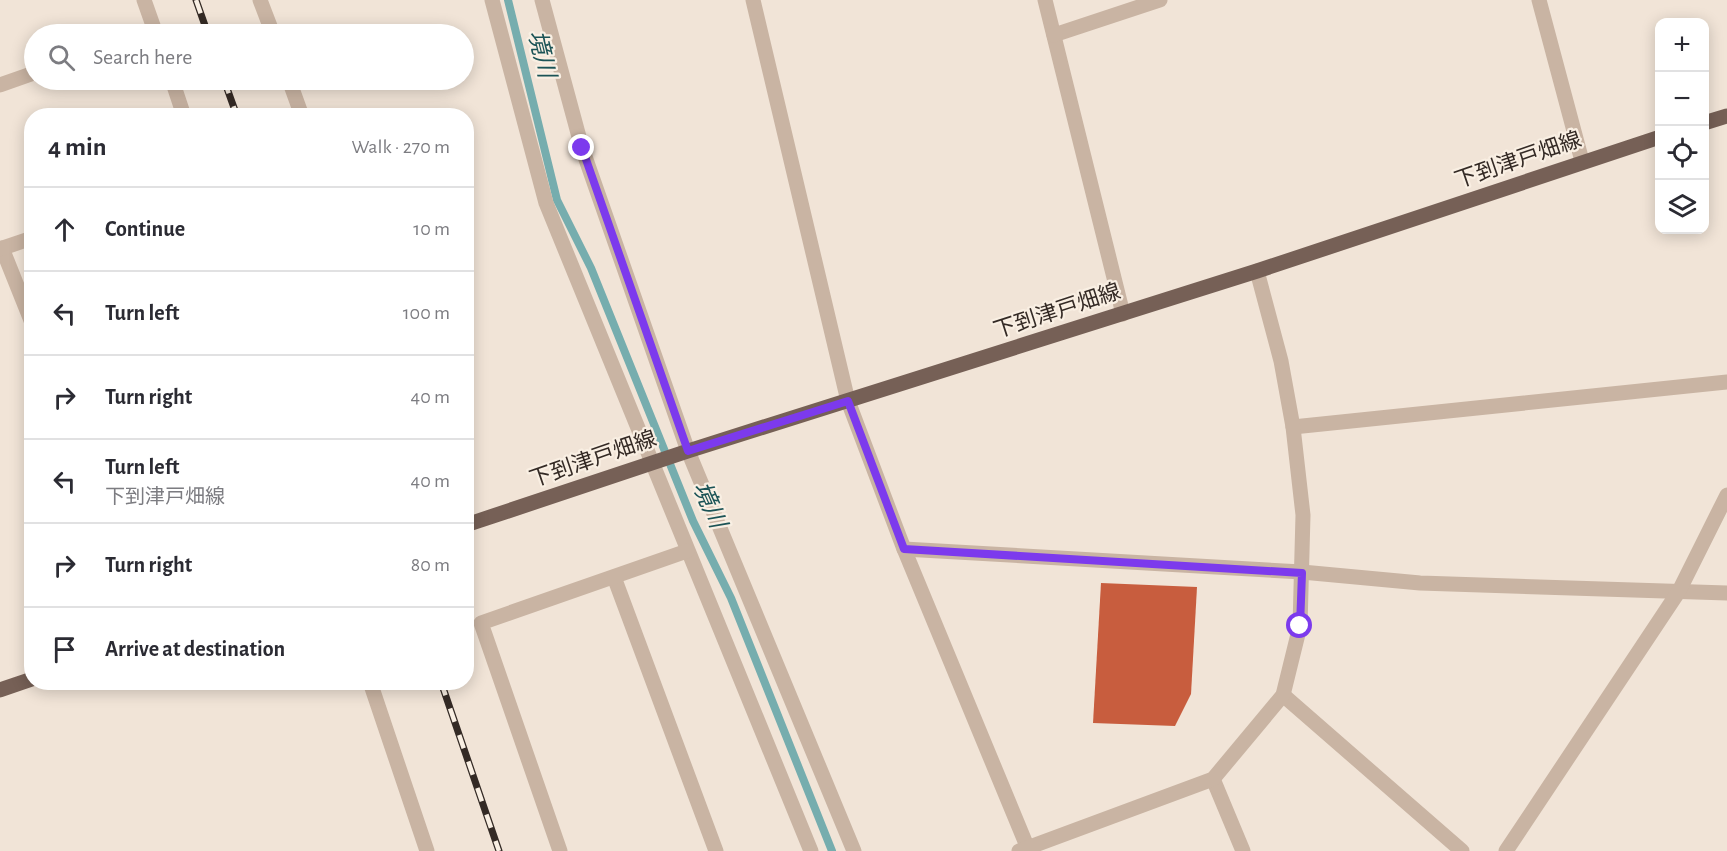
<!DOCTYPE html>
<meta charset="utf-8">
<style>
:root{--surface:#fff;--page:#f7f7f7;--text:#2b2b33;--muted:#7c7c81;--line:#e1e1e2}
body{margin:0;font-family:"Alegreya Sans","Noto Sans JP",sans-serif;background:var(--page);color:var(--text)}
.controls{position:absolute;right:18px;top:18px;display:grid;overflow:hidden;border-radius:12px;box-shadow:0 3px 15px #0003}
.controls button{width:54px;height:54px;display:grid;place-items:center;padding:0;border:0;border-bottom:2px solid var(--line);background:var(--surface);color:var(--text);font:30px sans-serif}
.stop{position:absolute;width:18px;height:18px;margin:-14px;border:4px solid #7c3aed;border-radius:50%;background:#fff}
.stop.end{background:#7c3aed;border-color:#fff;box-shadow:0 2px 6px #0008}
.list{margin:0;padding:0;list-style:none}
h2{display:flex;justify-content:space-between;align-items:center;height:78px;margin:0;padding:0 24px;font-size:26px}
h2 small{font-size:20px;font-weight:400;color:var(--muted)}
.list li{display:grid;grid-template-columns:39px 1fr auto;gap:18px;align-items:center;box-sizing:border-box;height:84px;padding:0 24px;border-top:2px solid var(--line)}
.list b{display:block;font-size:22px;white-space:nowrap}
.list p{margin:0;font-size:20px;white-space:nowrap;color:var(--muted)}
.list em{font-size:20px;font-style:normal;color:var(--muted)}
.icon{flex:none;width:33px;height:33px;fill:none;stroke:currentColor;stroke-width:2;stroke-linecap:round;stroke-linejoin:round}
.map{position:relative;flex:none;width:1727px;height:851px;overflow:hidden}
.search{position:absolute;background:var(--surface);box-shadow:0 3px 15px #0003;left:24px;top:24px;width:450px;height:66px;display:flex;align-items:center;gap:15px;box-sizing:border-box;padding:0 21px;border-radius:33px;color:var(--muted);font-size:22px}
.panel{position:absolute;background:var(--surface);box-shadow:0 3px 15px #0003;left:24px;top:108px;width:450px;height:582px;border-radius:24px}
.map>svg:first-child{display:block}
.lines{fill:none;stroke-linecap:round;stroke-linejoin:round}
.stream{stroke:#76adae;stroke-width:8}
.building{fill:#c85d3e}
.minor{stroke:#c9b4a3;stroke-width:15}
.major{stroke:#766056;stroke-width:15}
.rail-casing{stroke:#342a25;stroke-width:7}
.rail{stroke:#f9efe3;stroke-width:4.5;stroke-dasharray:14;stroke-linecap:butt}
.route{stroke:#7c3aed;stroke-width:8}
.labels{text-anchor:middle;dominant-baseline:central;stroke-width:4.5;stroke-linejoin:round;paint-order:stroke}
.street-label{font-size:22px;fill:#342a25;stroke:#f9efe3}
.water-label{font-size:24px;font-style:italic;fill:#1b5356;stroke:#f9efe3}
</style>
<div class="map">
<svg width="1727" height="851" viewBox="0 0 1727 851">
<rect width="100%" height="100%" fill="#f1e4d7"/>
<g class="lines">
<path class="stream" d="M508,0L557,200L591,268L693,521L731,598L832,851"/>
</g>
<path class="building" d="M1101,583L1197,587L1191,694L1175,726L1093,723Z"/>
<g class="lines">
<g class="minor">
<path d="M144,0L156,34"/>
<path d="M260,0L273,34"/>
<path d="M492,0L546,203L811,851"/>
<path d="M542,0L582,148L688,451L854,851"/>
<path d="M753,0L848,401L904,549L1029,851"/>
<path d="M1045,0L1123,314"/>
<path d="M1539,0L1582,161"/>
<path d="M1054,35L1160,0"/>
<path d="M172,80L184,116"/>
<path d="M289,80L302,116"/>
<path d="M0,85L34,73"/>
<path d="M2,248L32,323"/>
<path d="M0,249L32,238"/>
<path d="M1293,427L1727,382"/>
<path d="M904,549L1302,572L1420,583L1727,593"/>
<path d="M614,577L716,851"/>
<path d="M370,682L427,851"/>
<path d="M1283,695L1462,851"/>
<path d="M1213,779L1243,851"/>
<path d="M560,851L481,623L687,551"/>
<path d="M1019,851L1213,779L1283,695L1300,626L1303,515L1293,427L1281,361L1257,271"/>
<path d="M1506,851L1679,591L1727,495"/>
</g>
<g class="major">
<path d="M1704,123L1727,116"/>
<path d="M466,525L688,451L1257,271L1660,137"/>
<path d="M0,690L32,679"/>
</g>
<g class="rail-casing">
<g id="rail">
<path d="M196,0L208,34"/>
<path d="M224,80L237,116"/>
<path d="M441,682L499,851"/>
</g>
</g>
<use href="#rail" class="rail"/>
</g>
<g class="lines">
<path class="route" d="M582,148L688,451L848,401L904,549L1302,573L1300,626"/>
</g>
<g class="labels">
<g class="street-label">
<text transform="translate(1518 160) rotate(-19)">下到津戸畑線</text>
<text transform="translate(1057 311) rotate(-18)">下到津戸畑線</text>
<text transform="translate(593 459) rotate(-19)">下到津戸畑線</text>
</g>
<g class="water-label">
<text transform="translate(541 54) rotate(76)">境川</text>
<text transform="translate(709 505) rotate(66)">境川</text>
</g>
</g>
</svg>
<div class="controls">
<button>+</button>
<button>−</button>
<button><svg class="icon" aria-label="locate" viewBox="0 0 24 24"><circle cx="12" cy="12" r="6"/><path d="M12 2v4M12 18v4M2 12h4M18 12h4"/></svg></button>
<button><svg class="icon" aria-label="layers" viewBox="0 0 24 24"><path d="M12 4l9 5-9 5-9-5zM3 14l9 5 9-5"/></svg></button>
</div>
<div class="stop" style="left:1300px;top:626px"></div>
<div class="stop end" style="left:582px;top:148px"></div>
<div class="search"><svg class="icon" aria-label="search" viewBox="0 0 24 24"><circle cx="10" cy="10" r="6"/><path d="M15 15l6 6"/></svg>Search here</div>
<section class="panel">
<h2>4 min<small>Walk · 270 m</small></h2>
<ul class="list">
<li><svg class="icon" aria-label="ahead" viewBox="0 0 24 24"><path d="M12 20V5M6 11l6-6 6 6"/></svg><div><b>Continue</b></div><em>10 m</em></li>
<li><svg class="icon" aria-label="left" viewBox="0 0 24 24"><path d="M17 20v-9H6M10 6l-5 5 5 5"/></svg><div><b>Turn left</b></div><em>100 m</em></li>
<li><svg class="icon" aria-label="right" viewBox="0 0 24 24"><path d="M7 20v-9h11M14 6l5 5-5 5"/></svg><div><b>Turn right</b></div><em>40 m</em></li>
<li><svg class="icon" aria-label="left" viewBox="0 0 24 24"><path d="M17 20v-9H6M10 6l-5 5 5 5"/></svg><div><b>Turn left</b><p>下到津戸畑線</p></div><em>40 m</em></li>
<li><svg class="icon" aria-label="right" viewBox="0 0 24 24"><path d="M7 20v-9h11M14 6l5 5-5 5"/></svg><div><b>Turn right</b></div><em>80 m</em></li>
<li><svg class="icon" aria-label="arrive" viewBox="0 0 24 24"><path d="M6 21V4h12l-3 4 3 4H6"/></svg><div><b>Arrive at destination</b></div></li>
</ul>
</section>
</div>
